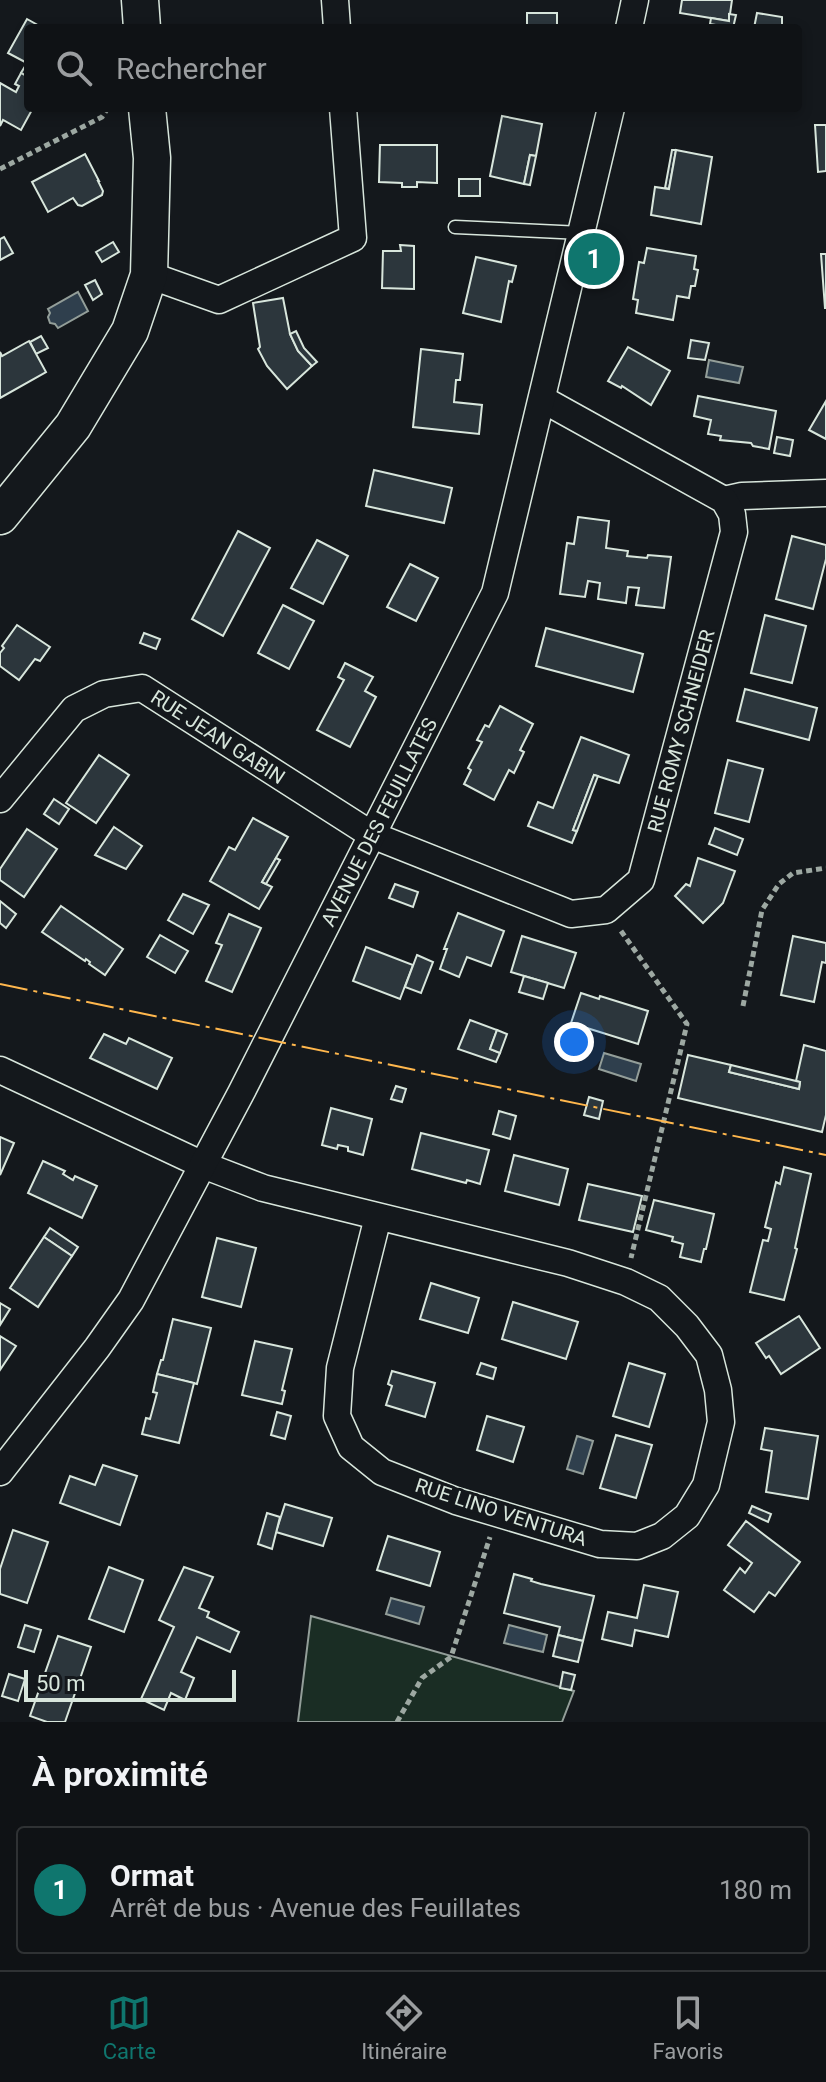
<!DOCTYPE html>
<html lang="fr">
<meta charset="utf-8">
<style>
:root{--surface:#0f1215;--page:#1d2022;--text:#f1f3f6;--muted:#9b9ea0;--line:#2f3234;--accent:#0f766e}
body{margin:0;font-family:Roboto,sans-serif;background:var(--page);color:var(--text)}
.scale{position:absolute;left:24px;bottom:20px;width:212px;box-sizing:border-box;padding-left:8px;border:4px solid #d8e6dc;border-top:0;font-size:22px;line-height:28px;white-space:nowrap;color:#d8e6dc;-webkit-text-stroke:6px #14181c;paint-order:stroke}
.you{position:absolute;left:574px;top:1042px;width:28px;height:28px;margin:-20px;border:6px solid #fff;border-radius:50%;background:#1a73e8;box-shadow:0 0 0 12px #1a73e833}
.badge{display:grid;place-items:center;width:52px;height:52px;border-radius:50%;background:var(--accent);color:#fff;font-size:26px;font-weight:700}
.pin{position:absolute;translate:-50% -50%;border:4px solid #fff;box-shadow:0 2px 8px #0006}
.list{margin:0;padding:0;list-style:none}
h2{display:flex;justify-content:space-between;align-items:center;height:104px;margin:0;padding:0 32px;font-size:34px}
h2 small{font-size:26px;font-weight:400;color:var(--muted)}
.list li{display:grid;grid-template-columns:52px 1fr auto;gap:24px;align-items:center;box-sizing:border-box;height:128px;margin:0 16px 16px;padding:0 16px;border:2px solid var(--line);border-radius:8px}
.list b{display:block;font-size:30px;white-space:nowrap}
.list p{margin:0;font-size:26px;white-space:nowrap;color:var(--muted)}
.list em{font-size:26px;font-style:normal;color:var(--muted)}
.icon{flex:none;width:44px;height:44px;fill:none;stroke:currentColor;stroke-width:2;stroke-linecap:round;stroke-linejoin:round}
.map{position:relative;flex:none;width:826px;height:1722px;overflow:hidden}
.search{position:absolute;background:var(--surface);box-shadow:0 4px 12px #0003;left:24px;right:24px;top:24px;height:88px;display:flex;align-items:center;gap:20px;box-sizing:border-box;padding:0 28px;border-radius:8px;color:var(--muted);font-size:30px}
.sheet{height:248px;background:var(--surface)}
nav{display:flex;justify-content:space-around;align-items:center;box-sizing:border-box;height:112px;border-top:2px solid var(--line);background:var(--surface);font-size:22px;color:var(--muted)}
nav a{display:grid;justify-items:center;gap:4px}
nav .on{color:var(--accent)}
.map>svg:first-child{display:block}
.green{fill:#1a2d24;stroke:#939e99;stroke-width:2}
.water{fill:#2f3f4d;stroke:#939e99;stroke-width:2}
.building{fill:#2c363c;stroke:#d8e6dc;stroke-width:2}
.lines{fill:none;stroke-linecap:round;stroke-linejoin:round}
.lane-casing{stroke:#d8e6dc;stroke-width:15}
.street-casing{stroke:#d8e6dc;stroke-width:29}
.secondary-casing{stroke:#d8e6dc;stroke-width:39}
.path{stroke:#9da8a2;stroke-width:5;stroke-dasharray:6 4;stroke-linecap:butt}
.lane{stroke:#14181c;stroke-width:12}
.street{stroke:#14181c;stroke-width:26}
.secondary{stroke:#14181c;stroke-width:36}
.power{stroke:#ffb74d;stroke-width:2;stroke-dasharray:28 6 4 6;stroke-linecap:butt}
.labels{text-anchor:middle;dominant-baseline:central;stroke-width:6;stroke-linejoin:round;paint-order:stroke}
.street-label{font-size:20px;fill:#d8e6dc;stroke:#14181c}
</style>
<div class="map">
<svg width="826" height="1722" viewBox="0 0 826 1722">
<rect width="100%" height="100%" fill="#14181c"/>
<path class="green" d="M311,1616L574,1691L562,1722H298Z"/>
<g class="water">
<path d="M78,292L88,311L58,328L55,324L50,323L48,317L50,313L48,309Z"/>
<path d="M709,360L743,367L739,383L706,377Z"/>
<path d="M604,1053L641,1064L636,1081L599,1069Z"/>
<path d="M577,1436L593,1441L583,1474L567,1469Z"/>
<path d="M391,1598L424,1607L419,1624L386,1614Z"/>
<path d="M509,1625L547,1635L543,1652L504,1643Z"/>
</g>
<g class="building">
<path d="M682,0H732L729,21L680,13Z"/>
<rect x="527" y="13" width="30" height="15"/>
<path d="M757,13L782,17V28H754Z"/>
<path d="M729,14L736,15L733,28L710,24L711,18L729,21Z"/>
<path d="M27,19L43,28H28V77L21,73L27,63L8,53Z"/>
<path d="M21,73L28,77V108H33L21,130L3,120L0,126V83L16,92L19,86L15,84Z"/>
<path d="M502,116L542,124L536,156L530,155L524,184L490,176Z"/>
<path d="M815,125H826V171L818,172Z"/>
<path d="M380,145H437V183L417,182V187H402V183L379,182Z"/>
<path d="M672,150H676L669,189L665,188Z"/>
<path d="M676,150L712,157L701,224L651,215L655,187L669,189Z"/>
<path d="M85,154L99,181H98L103,191L102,195L82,206L78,205L73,198L48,212L32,182Z"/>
<path d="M530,155L536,156L530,185L524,184Z"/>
<rect x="459" y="179" width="21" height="17"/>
<path d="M4,237L13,253L0,260V239Z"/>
<path d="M113,242L119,252L102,262L96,252Z"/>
<path d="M400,245L414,246V289L382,288L383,251H401Z"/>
<path d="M647,248L696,256L694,269L698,270L695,286H691L689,298L677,296L673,320L636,313L638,300L633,299L639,262L644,263Z"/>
<path d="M821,254H826V308H825Z"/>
<path d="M476,257L516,266L512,282L509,281L501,322L463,313Z"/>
<path d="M95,280L102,294L93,300L85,285Z"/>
<path d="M283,298L290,334L298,351L312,366L287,389L267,366L258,349L260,347L253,303Z"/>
<path d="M296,331L304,348L317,362L312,366L298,351L290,334Z"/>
<path d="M41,336L48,348L36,354L30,342Z"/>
<path d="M691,340L709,343L705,360L688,358Z"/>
<path d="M29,341L46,372L0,398V352L2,356Z"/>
<path d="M628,347L670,371L651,405L622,386L621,388L608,381Z"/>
<path d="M421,349L463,354L460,380H456L454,402L482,405L479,434L413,427Z"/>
<path d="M698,396L776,411L769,449L753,446L751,443L720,440L721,436L708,434L711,420L694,416Z"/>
<path d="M826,401V439L809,430Z"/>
<path d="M777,437L793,440L790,456L774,453Z"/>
<path d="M374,470L452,488L444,523L366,506Z"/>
<path d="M578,517L609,521L606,548L628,551L627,556L647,558L648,555L671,557L664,608L636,605L639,588L628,587L626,603L598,599L600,583L588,581L585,597L560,594L567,543L574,544Z"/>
<path d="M238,531L270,548L223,636L192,619Z"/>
<path d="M792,536L826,545V559L813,609L776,599Z"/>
<path d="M317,540L348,556L323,604L291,588Z"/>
<path d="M410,564L438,578L416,621L387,607Z"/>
<path d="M283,605L314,621L289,669L258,653Z"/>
<path d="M765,615L806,626L792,683L751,673Z"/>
<path d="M17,625L50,647L40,661L35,659L19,680L0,666V653L4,648L2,646Z"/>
<path d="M546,628L643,654L633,692L536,666Z"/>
<path d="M144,633L160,639L156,649L140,643Z"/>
<path d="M345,663L373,677L365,691L376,697L350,747L317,730L344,680L338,677Z"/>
<path d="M745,689L817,708L809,740L737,721Z"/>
<path d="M500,706L533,724L520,750L524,752L514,773L509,770L494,800L464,784L471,770L468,768L482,742L477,740L485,725L489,727Z"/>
<path d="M581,737L629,755L619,783L594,775L573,830L577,831L572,843L528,826L538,802L553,808Z"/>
<path d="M99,755L129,775L96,823L66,803Z"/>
<path d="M728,760L763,769L749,822L715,813Z"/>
<path d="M594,775L598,776L577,831L573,830Z"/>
<path d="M54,799L69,809L59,824L44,814Z"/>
<path d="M253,818L288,837L262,882L272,887L259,909L210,881L229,847L235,850Z"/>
<path d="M114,827L142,846L126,869L95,855Z"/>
<path d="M715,828L743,839L737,855L709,844Z"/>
<path d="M27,829L57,849L24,897L0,880V869Z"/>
<path d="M276,858L280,860L266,884L262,882Z"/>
<path d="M698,858L735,871L723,903L703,923L675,896L686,884L690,886Z"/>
<path d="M395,884L418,892L413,907L389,898Z"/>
<path d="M183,894L209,905L193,934L168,920Z"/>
<path d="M0,901L16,914L6,928L0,923Z"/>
<path d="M61,906L123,949L105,975L89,964L90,962L86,959L85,961L42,932Z"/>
<path d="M458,913L504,931L491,966L467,957L459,977L440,969L447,949H444Z"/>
<path d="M229,914L261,928L232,992L206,981L222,945L216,943Z"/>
<path d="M160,935L188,951L175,973L147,957Z"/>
<path d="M522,936L576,953L564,988L511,972Z"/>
<path d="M793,936L826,943V963L822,962L814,1002L781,995Z"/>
<path d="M366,947L413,965L400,999L353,981Z"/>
<path d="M417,955L433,962L421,993L405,987Z"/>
<path d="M524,976L548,983L543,999L519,992Z"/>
<path d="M581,993L599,999L600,996L648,1011L638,1044L571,1023Z"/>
<path d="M470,1020L497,1030L490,1049L500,1053L496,1062L458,1049Z"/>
<path d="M497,1030L507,1034L500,1053L490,1049Z"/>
<path d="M104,1034L126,1044L129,1038L172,1058L157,1089L90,1058Z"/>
<path d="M804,1045L826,1051V1115L822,1132L678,1098L688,1055L731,1065L729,1072L799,1089L800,1082L796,1081Z"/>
<path d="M731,1065L796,1081L800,1082L799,1089L729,1072Z"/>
<path d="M396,1086L406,1089L402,1102L391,1099Z"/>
<path d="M589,1097L603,1101L599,1119L584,1115Z"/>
<path d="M331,1108L372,1119L363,1155L348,1151V1147L338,1145L337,1149L322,1145Z"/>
<path d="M499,1111L516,1116L510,1139L493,1134Z"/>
<path d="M421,1133L489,1150L480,1184L467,1180L466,1183L412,1169Z"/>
<path d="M0,1137L14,1143L0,1175Z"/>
<path d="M514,1155L568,1169L559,1205L505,1191Z"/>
<path d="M43,1161L65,1171L63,1174L73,1180L75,1176L97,1186L82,1218L28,1193Z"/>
<path d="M784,1167L811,1174L795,1248L797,1249L784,1300L750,1292L763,1240L768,1241L771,1229L765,1227L776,1182L780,1184Z"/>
<path d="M588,1184L642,1196L633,1232L579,1220Z"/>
<path d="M654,1200L714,1214L706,1249H704L701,1262L680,1257L683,1244L672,1241L673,1237L646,1230Z"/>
<path d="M50,1228L78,1247L72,1256L44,1237Z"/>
<path d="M44,1237L72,1256L38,1307L10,1288Z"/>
<path d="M217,1238L256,1248L241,1307L202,1297Z"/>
<path d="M431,1283L479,1298L468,1333L420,1319Z"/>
<path d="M513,1302L578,1322L566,1359L502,1339Z"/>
<path d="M0,1303L10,1309L0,1325Z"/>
<path d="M799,1316L820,1348L781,1374L769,1356L766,1358L756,1343Z"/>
<path d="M173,1319L211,1328L197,1384L157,1374L161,1360H163Z"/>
<path d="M0,1336L16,1346L0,1370Z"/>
<path d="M255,1341L292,1349L282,1390L285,1391L282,1404L242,1395Z"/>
<path d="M481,1363L496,1368L493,1379L477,1374Z"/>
<path d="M629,1363L665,1374L649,1427L613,1416Z"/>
<path d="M392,1371L435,1383L425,1417L386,1405L392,1386L388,1384Z"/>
<path d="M157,1374L194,1383L179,1443L142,1434L146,1418L150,1419L153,1408L157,1393L153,1392Z"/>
<path d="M277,1412L291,1416L285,1439L271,1435Z"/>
<path d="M487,1416L524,1427L513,1462L477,1450Z"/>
<path d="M765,1428L818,1436L808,1499L766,1492L772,1451L761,1449Z"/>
<path d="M616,1435L652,1445L636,1498L600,1488Z"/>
<path d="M103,1465L137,1476L120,1525L60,1503L70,1476L95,1485Z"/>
<path d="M285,1504L332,1518L323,1546L276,1532Z"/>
<path d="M752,1506L771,1514L768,1522L749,1513Z"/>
<path d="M267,1513L280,1517L272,1549L258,1544Z"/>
<path d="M746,1521L800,1562L775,1596L769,1592L754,1612L724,1590L740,1568L745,1573L752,1563L728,1545Z"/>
<path d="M13,1530L48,1542L27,1603L0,1594V1569Z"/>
<path d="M388,1536L440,1552L430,1586L377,1570Z"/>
<path d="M109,1567L143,1580L124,1632L89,1619Z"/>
<path d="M184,1567L213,1577L199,1608L209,1612L207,1617L239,1632L230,1652L197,1637L181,1672L194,1678L185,1700L171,1693L164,1710L141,1699L174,1627L159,1620Z"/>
<path d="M514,1574L532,1579L531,1581L541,1584L594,1596L583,1641L558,1635L560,1627L504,1613Z"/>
<path d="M644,1585L678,1592L668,1637L635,1630L632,1646L602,1639L608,1612L637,1618Z"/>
<path d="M25,1625L41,1630L34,1652L18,1647Z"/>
<path d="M558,1635L583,1641L578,1662L553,1656Z"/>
<path d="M58,1636L91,1647L65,1722H47L30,1716Z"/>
<path d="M563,1672L575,1675L571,1690L560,1688Z"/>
<path d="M9,1674L25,1679L18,1701L2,1696Z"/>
</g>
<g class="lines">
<g class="lane-casing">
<path id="lane" d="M455,227L582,233"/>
</g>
<g class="street-casing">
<g id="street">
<path d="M335,0L337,28"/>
<path d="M629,28L635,0"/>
<path d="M149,275L219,300L353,238L343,108"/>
<path d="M724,500L742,496L826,493"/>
<path d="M0,799L74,709L104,694L142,688L372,835L571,914L606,910L641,880L734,532L732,514L724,500L542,399"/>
<path d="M0,1070L203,1165L263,1188L568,1263L626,1282L659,1298L687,1326L709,1355L718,1390L721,1422L706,1485L687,1516L662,1536L637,1546L600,1544L456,1501L382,1472L351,1447L337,1416L340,1368L378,1217"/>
<path d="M0,1472L97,1348L131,1300L241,1093L495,593L611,108"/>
</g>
</g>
<g class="secondary-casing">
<g id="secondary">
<path d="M140,0L142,28"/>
<path d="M0,516L73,426L130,331L149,275L152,158L147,108"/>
</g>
</g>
<g class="path">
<path d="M0,169L102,117L108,108"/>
<path d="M621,931L687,1024L631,1258"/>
<path d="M743,1006L762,910L779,884L793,873L826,868"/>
<path d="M397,1722L422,1678L451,1657L490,1537"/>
</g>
<use href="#lane" class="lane"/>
<use href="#street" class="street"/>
<use href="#secondary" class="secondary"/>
<path class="power" d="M0,984L826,1155"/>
</g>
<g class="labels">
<g class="street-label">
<text transform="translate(681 731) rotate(-75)">RUE ROMY SCHNEIDER</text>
<text transform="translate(218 737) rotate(33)">RUE JEAN GABIN</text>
<text transform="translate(379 822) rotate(-63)">AVENUE DES FEUILLATES</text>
<text transform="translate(501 1512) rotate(18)">RUE LINO VENTURA</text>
</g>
</g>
</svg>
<div class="scale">50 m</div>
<div class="you"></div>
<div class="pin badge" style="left:594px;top:259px">1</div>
<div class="search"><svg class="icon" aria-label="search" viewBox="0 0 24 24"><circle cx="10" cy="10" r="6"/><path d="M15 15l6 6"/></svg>Rechercher</div>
</div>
<section class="sheet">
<h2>À proximité<small></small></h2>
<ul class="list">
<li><span class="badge">1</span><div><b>Ormat</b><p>Arrêt de bus · Avenue des Feuillates</p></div><em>180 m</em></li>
</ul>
</section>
<nav>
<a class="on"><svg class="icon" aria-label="map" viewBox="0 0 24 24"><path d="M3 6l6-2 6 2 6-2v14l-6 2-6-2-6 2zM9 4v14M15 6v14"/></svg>Carte</a>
<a><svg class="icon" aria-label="directions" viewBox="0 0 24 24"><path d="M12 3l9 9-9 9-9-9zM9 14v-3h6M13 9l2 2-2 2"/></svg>Itinéraire</a>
<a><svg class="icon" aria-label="saved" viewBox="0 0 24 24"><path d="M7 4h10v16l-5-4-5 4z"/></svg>Favoris</a>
</nav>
